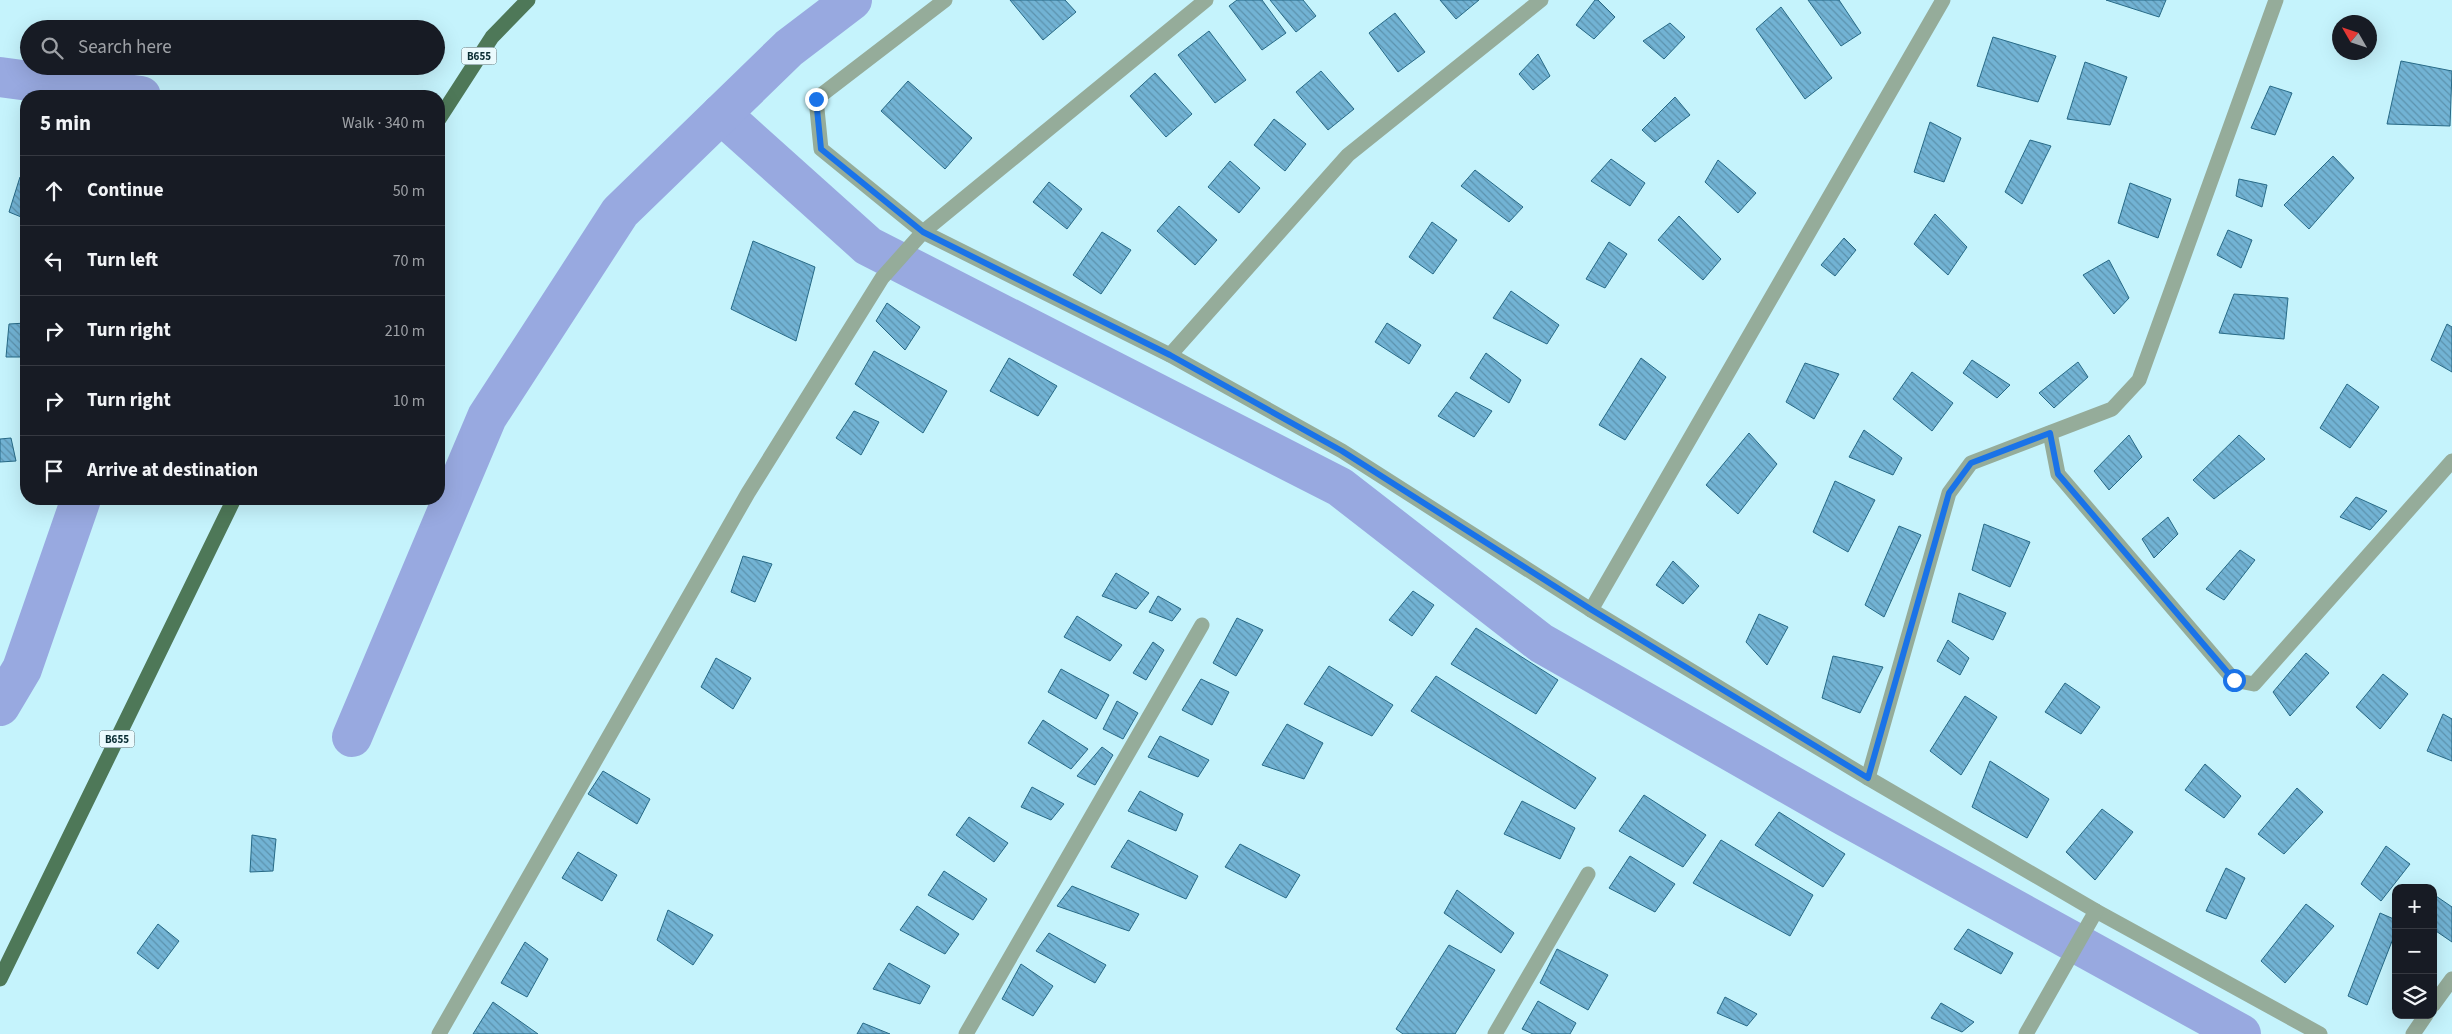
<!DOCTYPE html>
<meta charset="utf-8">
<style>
:root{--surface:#171b24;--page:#242831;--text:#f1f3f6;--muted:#9ea1a6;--line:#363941}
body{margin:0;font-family:"Source Sans 3",sans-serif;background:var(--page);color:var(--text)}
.controls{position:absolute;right:15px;bottom:15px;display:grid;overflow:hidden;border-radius:10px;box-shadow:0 5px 20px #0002}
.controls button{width:45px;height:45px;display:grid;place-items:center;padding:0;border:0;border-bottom:1px solid var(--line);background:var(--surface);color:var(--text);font:25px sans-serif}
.compass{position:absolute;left:2332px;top:15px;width:45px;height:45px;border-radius:50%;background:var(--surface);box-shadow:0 5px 20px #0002;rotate:309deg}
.stop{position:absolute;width:15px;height:15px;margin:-11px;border:4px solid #1a73e8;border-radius:50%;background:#fff}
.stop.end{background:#1a73e8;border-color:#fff;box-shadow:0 1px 5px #0008}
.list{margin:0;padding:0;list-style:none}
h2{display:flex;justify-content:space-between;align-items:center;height:65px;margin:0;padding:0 20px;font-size:21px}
h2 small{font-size:16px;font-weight:400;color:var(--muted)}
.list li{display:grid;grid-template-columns:32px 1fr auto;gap:15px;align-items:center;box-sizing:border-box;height:70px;padding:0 20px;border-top:1px solid var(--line)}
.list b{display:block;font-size:19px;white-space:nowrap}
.list em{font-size:16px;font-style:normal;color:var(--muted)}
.icon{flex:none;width:28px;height:28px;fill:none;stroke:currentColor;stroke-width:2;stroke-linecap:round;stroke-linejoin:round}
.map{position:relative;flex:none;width:2452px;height:1034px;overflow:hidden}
.search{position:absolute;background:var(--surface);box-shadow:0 5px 20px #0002;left:20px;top:20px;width:425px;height:55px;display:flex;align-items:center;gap:12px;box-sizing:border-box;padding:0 18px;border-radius:28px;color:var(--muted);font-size:19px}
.panel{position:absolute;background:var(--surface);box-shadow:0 5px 20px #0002;left:20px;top:90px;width:425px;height:415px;border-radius:20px}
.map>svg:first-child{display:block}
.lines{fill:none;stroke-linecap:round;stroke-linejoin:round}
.canal{stroke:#98a9e0;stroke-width:40}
.building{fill:url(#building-back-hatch);stroke:#276a87}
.minor{stroke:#95ac9a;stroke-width:15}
.major{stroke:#4e7858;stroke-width:15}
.route{stroke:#1a73e8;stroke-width:6}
.labels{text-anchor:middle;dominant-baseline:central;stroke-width:4;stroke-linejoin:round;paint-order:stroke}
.shield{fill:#ebfafd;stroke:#4e6b70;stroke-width:1}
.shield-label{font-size:11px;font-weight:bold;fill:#0b2e34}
</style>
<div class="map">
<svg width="2452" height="1034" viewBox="0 0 2452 1034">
<defs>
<pattern id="building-back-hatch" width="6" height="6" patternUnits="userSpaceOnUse" patternTransform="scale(1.25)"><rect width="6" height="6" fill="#72b3d4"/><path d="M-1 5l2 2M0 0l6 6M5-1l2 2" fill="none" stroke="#5c92ad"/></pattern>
</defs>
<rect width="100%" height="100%" fill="#c5f3fc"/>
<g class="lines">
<g class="canal">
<path d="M0,77L141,96"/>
<path d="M721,114L868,246L1340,487L1541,643L1843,815L2241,1034"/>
<path d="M0,706L22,669L81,499"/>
<path d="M352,737L487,417L620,212L789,48L852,0"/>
</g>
</g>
<g class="building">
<path d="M1010,0H1065L1076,12L1043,40Z"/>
<path d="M1237,0H1262L1286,33L1262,50L1229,6Z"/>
<path d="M1270,0H1303L1316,16L1296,32Z"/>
<path d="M1440,0H1479L1456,19Z"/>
<path d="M1595,0H1598L1615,17L1594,39L1576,25Z"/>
<path d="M1808,0H1839L1861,33L1841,46Z"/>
<path d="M2106,0H2166L2159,17Z"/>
<path d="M1781,7L1832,78L1805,99L1756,29Z"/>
<path d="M1395,13L1425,52L1398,72L1369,33Z"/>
<path d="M1670,23L1685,37L1664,59L1643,41Z"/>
<path d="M1209,31L1246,80L1215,103L1178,55Z"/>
<path d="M1993,37L2056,56L2038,102L1977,86Z"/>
<path d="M1538,54L1550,76L1533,90L1519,74Z"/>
<path d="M2401,61L2452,71L2450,126L2387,124Z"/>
<path d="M2085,62L2127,77L2110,125L2067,119Z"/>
<path d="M1321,71L1354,109L1328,130L1296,92Z"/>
<path d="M1155,73L1192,114L1166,137L1130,96Z"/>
<path d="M908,81L972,138L945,169L881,111Z"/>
<path d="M2270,86L2292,93L2275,135L2251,128Z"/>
<path d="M1675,97L1690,115L1655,142L1642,130Z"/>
<path d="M1274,119L1306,144L1285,171L1254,145Z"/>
<path d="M1930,122L1961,138L1944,182L1914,172Z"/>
<path d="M2030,140L2051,146L2022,204L2005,192Z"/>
<path d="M2333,156L2354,178L2309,229L2284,205Z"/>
<path d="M1611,159L1645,183L1630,206L1591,181Z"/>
<path d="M1718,160L1756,193L1738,213L1705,182Z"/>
<path d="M1230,161L1260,188L1239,213L1208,187Z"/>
<path d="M1475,170L1523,207L1509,222L1461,186Z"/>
<path d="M20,177H26V219L9,212Z"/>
<path d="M2239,179L2267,185L2262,207L2236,196Z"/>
<path d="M1049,182L1082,209L1067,229L1033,202Z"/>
<path d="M2130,183L2171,199L2158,238L2118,223Z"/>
<path d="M1179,206L1217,240L1195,265L1157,231Z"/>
<path d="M1935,214L1967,247L1948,275L1914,244Z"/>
<path d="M1679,216L1721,259L1703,280L1658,240Z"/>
<path d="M1432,222L1457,240L1433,274L1409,257Z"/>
<path d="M2228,230L2252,240L2241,268L2217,255Z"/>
<path d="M1102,232L1131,250L1101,294L1073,275Z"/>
<path d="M1844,238L1856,250L1835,276L1821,265Z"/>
<path d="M753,241L815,267L796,341L731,309Z"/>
<path d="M1609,242L1627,254L1605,288L1586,279Z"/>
<path d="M2109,260L2129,298L2114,314L2083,275Z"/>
<path d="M1511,291L1559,325L1547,344L1493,318Z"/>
<path d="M2234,294L2288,298L2284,339L2219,333Z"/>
<path d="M887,303L920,327L905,350L876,321Z"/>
<path d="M26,323V357H6L9,324Z"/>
<path d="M1387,323L1421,345L1409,364L1375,342Z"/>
<path d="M2447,324L2452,327V372L2431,360Z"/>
<path d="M874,351L947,391L923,433L855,384Z"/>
<path d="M1486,353L1521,380L1509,403L1470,378Z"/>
<path d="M1009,358L1057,386L1038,416L990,391Z"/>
<path d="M1641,358L1666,377L1625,440L1599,425Z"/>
<path d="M1972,360L2010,385L1997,398L1963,373Z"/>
<path d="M2078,362L2088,377L2054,408L2039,393Z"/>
<path d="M1805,363L1839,374L1814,419L1786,402Z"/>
<path d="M1912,372L1953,403L1932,431L1893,399Z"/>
<path d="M2347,384L2379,407L2350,448L2320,428Z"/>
<path d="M1456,392L1492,411L1474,437L1438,416Z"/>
<path d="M854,411L879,422L861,455L836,438Z"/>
<path d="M1864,430L1902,458L1893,475L1849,457Z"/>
<path d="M1749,433L1777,464L1738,514L1706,485Z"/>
<path d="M2129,435L2142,457L2109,490L2094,471Z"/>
<path d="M2239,435L2265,459L2214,499L2193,480Z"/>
<path d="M11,438L16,461L0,462V439Z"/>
<path d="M1835,481L1875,500L1848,552L1813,532Z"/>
<path d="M2356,497L2387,511L2370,530L2340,517Z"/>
<path d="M2168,517L2178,534L2154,558L2142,539Z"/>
<path d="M1984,524L2030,542L2010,587L1972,570Z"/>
<path d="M1899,526L1921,535L1884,617L1865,605Z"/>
<path d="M2240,550L2255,560L2224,600L2206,589Z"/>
<path d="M743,556L772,564L755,602L731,592Z"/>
<path d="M1673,561L1699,586L1683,604L1656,585Z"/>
<path d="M1116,573L1149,593L1136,609L1102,596Z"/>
<path d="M1413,591L1434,605L1412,636L1389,620Z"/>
<path d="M1959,593L2006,613L1993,640L1952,622Z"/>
<path d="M1158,596L1181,609L1172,621L1149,612Z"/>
<path d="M1759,614L1788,627L1767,665L1746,642Z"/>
<path d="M1077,616L1122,645L1110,661L1064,637Z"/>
<path d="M1237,618L1263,630L1236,676L1213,663Z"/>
<path d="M1476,628L1558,680L1536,714L1451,664Z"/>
<path d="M1948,640L1969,658L1960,675L1937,661Z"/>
<path d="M1153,642L1164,650L1146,680L1133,673Z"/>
<path d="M2306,653L2329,673L2290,716L2273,692Z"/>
<path d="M1833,656L1883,667L1860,713L1822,698Z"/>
<path d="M716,658L751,678L733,709L701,687Z"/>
<path d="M1329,666L1393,705L1372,736L1304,704Z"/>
<path d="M1061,669L1109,695L1096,719L1048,692Z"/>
<path d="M2383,674L2408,694L2380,729L2356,707Z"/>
<path d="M1436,676L1596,778L1575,809L1411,711Z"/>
<path d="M1201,679L1229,692L1212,725L1182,710Z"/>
<path d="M2065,683L2100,707L2081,734L2045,712Z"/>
<path d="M1965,696L1997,717L1961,775L1930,751Z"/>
<path d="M1117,701L1138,713L1123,739L1103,729Z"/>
<path d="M2443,714L2452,719V761L2427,751Z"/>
<path d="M1043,720L1088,749L1071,769L1028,743Z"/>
<path d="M1287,724L1323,743L1304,779L1262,765Z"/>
<path d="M1160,736L1209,760L1198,777L1148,757Z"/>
<path d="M1102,747L1113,755L1095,785L1077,776Z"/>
<path d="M1990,761L2049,799L2027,838L1972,807Z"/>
<path d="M2205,764L2241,796L2224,818L2185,790Z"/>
<path d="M603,771L650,799L637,824L588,794Z"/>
<path d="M1032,787L1064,804L1051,820L1021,807Z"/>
<path d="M2297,788L2323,812L2284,854L2258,834Z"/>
<path d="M1140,791L1183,814L1176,831L1128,811Z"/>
<path d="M1644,795L1706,835L1683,867L1619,831Z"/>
<path d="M1522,801L1575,828L1560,859L1504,834Z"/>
<path d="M2102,809L2133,832L2095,880L2066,852Z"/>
<path d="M1779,812L1845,854L1823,887L1755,845Z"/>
<path d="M969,817L1008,843L994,862L956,835Z"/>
<path d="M252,835L276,839L273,871L250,872Z"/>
<path d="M1128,840L1198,876L1186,899L1111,867Z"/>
<path d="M1721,840L1813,895L1790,936L1693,883Z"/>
<path d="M1240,844L1300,875L1286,898L1225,867Z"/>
<path d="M2386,846L2410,864L2381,901L2361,884Z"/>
<path d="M578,852L617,875L602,901L562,878Z"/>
<path d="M1630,856L1675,884L1655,912L1609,888Z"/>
<path d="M2226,868L2245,878L2226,919L2206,911Z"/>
<path d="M944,871L987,899L973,920L928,895Z"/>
<path d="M1072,886L1139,914L1129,931L1057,906Z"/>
<path d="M1457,890L1514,933L1501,953L1444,913Z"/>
<path d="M2433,894L2452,907V942L2433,929Z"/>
<path d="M2306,904L2334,926L2285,983L2261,961Z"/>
<path d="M917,906L959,934L945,954L900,930Z"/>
<path d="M668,910L713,935L693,965L657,940Z"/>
<path d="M2380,913L2396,920V931L2367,1005L2348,996Z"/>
<path d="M158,924L179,941L158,969L137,953Z"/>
<path d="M1968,929L2013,953L2001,974L1954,949Z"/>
<path d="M1049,933L1106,965L1095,983L1036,951Z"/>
<path d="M525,942L548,959L527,997L501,983Z"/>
<path d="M1449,945L1495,970L1455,1034H1403L1396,1029Z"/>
<path d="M1557,949L1608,975L1588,1010L1540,983Z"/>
<path d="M889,963L930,986L920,1004L873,989Z"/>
<path d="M1021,964L1053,986L1033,1016L1002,999Z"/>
<path d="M1725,997L1757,1014L1747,1026L1717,1013Z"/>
<path d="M1538,1001L1576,1023L1570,1034H1533L1522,1029Z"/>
<path d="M493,1002L538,1034H473Z"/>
<path d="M1941,1003L1974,1022L1962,1032L1931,1018Z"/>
<path d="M863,1023L890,1034H857Z"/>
</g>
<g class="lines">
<g class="minor">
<path d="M945,0L816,99L821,149L923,232L1170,355L1342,451L1591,610L1868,778L2096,911L2320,1034"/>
<path d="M1170,355L1348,155L1541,0"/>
<path d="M2050,433L2058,474L2234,680L2254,684L2452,461"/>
<path d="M1591,610L1943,0"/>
<path d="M1868,778L1949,493L1971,463L2112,409L2139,380L2276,0"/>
<path d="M2433,1005L2452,979"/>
<path d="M439,1034L748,493L882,278L923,232L1206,0"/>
<path d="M966,1034L1202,625"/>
<path d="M1495,1034L1588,874"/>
<path d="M2026,1034L2096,911"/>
<path d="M2413,1034L2426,1015"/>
</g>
<g class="major">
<path d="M439,119L492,37L528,0"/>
<path d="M0,979L234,499"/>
</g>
</g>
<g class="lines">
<path class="route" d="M816,99L821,149L923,232L1170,355L1342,451L1592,610L1868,778L1949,493L1971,463L2050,433L2058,474L2234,680"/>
</g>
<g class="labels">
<g class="shield">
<rect x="461.5" y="47.5" width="35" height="17" rx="4"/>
<rect x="99.5" y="730.5" width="35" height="17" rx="4"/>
</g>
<g class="shield-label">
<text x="479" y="56">B655</text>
<text x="117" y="739">B655</text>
</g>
</g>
</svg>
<div class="controls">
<button>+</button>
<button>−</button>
<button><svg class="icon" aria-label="layers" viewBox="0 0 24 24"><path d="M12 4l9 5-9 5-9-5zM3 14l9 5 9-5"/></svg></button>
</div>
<svg class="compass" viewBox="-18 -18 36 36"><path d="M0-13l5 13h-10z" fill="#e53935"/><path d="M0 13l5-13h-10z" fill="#9ea1a6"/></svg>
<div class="stop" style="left:2234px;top:680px"></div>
<div class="stop end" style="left:816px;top:99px"></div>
<div class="search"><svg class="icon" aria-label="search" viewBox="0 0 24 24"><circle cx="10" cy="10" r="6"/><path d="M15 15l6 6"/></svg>Search here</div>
<section class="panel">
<h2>5 min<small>Walk · 340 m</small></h2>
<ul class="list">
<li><svg class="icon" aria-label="ahead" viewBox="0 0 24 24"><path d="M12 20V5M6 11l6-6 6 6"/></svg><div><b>Continue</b></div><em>50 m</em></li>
<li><svg class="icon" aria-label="left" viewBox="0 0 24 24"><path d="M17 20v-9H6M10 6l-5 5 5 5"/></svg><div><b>Turn left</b></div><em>70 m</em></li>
<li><svg class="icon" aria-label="right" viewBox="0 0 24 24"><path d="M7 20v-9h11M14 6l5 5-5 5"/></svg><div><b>Turn right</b></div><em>210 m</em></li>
<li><svg class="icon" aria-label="right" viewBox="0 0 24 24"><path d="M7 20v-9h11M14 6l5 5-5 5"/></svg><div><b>Turn right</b></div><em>10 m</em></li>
<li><svg class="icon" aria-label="arrive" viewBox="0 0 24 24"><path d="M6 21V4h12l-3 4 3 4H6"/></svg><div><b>Arrive at destination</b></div></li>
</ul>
</section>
</div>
